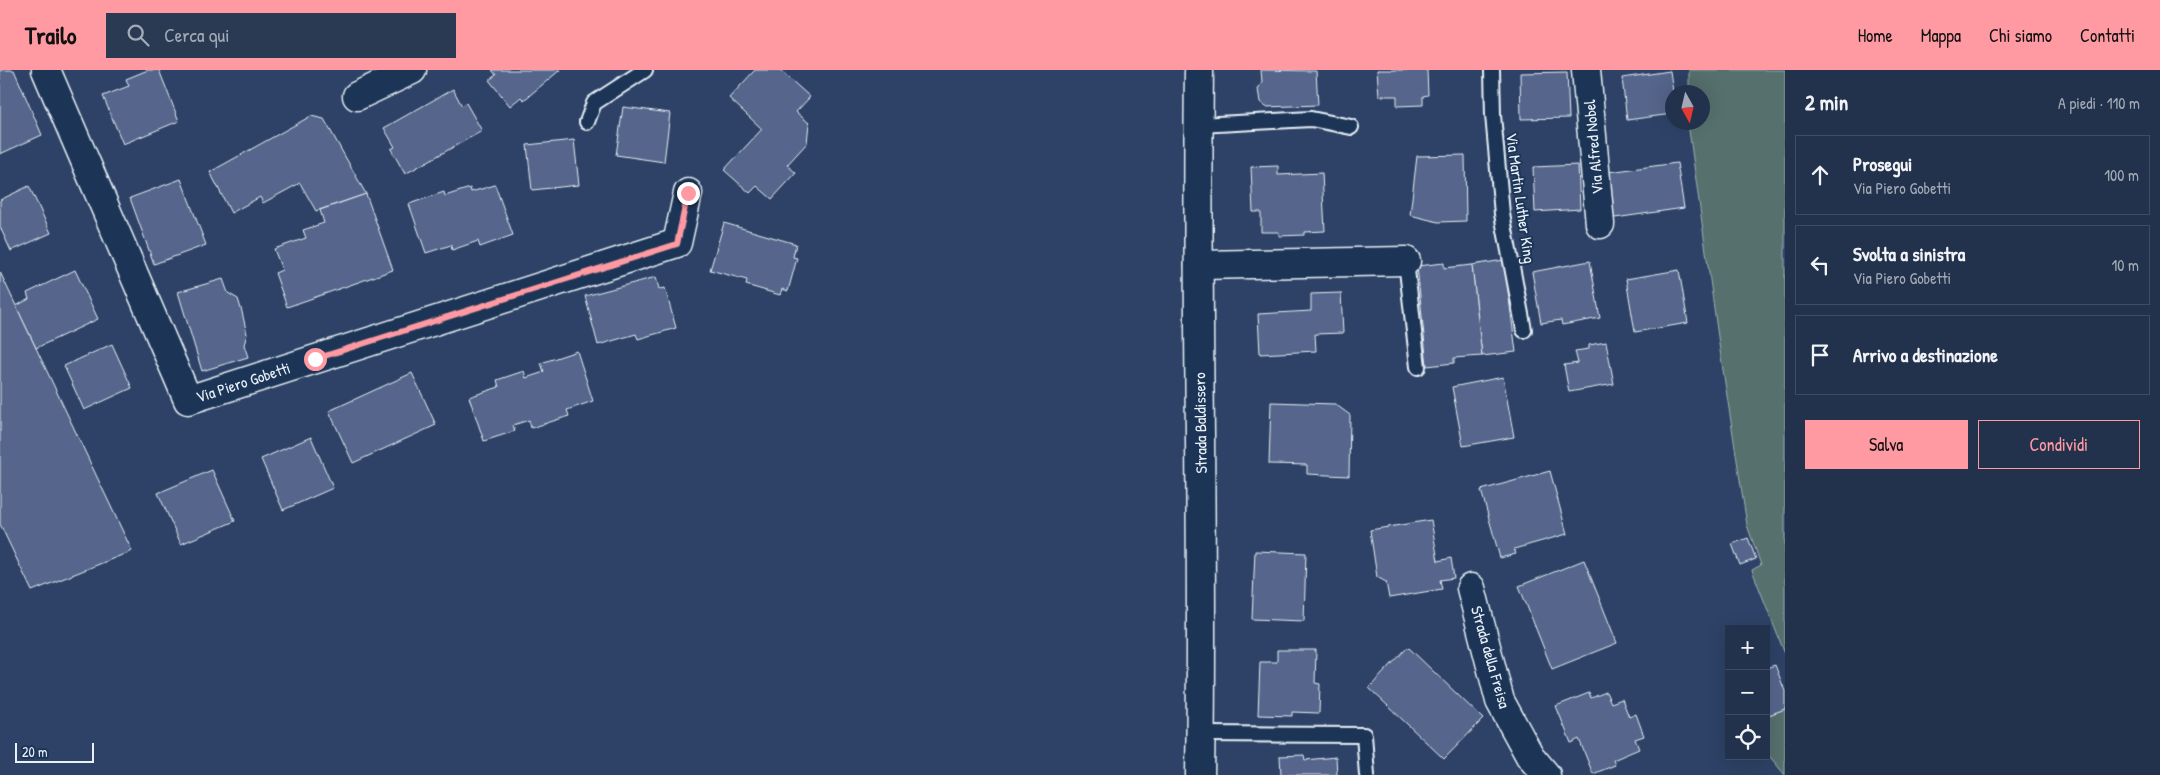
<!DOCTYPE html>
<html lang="it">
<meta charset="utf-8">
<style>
:root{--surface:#22324c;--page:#2a3a53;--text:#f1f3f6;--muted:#a2aab5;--line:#3f4d64;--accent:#ff9aa2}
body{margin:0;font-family:"Patrick Hand",sans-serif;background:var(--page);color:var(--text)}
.controls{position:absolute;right:15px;bottom:15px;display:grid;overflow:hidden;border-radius:0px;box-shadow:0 5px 20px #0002}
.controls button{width:45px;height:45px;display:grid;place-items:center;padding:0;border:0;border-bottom:1px solid var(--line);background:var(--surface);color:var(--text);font:25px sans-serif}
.compass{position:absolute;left:1665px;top:15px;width:45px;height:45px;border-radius:50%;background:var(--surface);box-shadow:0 5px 20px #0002;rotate:172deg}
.scale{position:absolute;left:15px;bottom:12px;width:79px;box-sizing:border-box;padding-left:5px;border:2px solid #e8f1f8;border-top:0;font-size:14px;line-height:18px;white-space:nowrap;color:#e8f1f8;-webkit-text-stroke:4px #1d3557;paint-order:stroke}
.stop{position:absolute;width:15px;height:15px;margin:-11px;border:4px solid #ff9aa2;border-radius:50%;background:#fff}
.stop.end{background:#ff9aa2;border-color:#fff;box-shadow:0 1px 5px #0008}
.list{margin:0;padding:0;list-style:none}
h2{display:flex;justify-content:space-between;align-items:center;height:65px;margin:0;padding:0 20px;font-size:21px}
h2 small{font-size:16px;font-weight:400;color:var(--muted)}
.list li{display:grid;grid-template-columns:32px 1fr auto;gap:15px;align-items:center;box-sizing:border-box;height:80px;margin:0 10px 10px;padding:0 10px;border:1px solid var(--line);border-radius:0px}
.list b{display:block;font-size:19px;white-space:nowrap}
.list p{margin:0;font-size:16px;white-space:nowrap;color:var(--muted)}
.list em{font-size:16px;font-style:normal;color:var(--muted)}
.actions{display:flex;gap:10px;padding:15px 20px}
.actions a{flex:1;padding:11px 0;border:1px solid var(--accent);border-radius:0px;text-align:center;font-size:18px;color:var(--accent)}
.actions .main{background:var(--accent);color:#111}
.icon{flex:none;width:28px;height:28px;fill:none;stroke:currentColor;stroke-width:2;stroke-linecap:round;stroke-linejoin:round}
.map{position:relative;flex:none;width:1785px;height:705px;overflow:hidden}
header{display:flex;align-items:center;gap:30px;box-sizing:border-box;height:70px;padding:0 25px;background:var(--accent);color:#111}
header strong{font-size:24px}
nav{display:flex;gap:28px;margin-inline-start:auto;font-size:18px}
.search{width:350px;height:45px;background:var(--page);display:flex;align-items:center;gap:12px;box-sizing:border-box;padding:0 18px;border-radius:0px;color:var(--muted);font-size:19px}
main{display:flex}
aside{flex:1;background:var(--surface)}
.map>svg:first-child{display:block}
.green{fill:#57706d;stroke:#a0b0b2}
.building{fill:#55658b;stroke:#e8f1f8}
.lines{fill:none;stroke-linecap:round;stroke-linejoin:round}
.lane-casing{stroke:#e8f1f8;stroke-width:18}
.street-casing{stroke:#e8f1f8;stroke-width:31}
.lane{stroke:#1d3557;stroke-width:14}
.street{stroke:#1d3557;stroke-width:28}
.route{stroke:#ff9aa2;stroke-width:6}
.labels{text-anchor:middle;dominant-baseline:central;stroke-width:4;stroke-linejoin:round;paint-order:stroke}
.street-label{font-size:16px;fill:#e8f1f8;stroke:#1d3557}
</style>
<header>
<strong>Trailo</strong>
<div class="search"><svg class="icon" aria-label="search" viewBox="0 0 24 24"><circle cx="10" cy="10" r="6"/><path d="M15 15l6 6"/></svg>Cerca qui</div>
<nav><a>Home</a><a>Mappa</a><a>Chi siamo</a><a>Contatti</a></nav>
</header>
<main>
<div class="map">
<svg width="1785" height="705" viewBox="0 0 1785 705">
<rect width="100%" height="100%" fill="#2d4266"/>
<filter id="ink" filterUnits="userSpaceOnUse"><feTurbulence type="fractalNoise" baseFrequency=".02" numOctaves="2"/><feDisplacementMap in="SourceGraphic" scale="10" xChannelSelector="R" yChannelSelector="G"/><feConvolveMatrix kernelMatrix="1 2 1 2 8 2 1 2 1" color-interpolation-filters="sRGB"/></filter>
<g filter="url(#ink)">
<g class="green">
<path d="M1689,0H1785V584L1752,500L1761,495L1747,455L1719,274L1688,53L1702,52V22H1689Z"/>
<path d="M1785,639V705L1766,682V646Z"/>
</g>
<g class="building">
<path d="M0,0H14L42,65L0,84Z"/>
<path d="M148,0H159L179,51L123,74L103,26L129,16L126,9Z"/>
<path d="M492,0H560L524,30L521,27L510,36L489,10L496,5Z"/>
<path d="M755,0H780L810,27L796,42L809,53L807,73L787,95L796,103L772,129L757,116L750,123L724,100L762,59L729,28Z"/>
<path d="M1261,0L1316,1L1318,35L1266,37L1260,32L1258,19L1262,12Z"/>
<path d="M1377,0H1427L1428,25L1423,26V35L1397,36V26H1379Z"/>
<path d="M1670,1L1673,22L1672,44L1627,50L1622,8Z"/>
<path d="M1567,2L1569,48L1521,49L1520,3Z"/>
<path d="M453,19L462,36L466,33L482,61L405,104L391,79L395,77L384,58Z"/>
<path d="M623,37L670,43L664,92L616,85Z"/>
<path d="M311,46L324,49L366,124L316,141L300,113L263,133L260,127L231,143L210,102Z"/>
<path d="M574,70L579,115L532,120L527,75Z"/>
<path d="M1465,85L1466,151L1438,152L1410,145L1417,86Z"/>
<path d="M1677,93L1684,138L1608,149L1601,103Z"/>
<path d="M1578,95L1580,139L1535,142L1533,97Z"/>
<path d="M1278,96V105L1322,103L1325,161L1304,162V165L1279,166V162H1261V142H1253L1251,97Z"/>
<path d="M181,109L206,175L154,194L130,128Z"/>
<path d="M495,115L513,165L480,177L478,171L452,180L451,175L426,183L409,134L444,122L445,126L470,118L471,122Z"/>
<path d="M29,116L51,163L11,181L0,157V130Z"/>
<path d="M366,124L393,200L287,237L275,203L282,200L274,179L306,168L303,160L324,153L320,140Z"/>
<path d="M724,153L796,174L793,187L797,188L788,221L782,219L780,225L746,215L747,210L710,200Z"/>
<path d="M1504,190L1516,282L1482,286L1472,195Z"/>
<path d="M1590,191L1600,248L1562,255L1561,250L1541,253L1532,202Z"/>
<path d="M1444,193V198L1472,195L1482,286L1454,288V293L1427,296L1417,196Z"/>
<path d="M75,200L98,249L36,278L16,236L29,229L27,223Z"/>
<path d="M1679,200L1688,253L1635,262L1626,209Z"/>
<path d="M0,202L132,481L32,521L0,454Z"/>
<path d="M656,207L659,219L665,218L676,258L638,269L636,264L598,275L585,226Z"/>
<path d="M223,209L228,223L238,229L242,242L247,264L244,275L248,287L202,301L178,222Z"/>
<path d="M1341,223L1343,263L1315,264L1316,281L1260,284L1258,244L1311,241V224Z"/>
<path d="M1606,272L1614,314L1569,322L1564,295L1578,293L1575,281L1589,279V275Z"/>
<path d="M112,274L132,318L84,340L64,296Z"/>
<path d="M577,281L593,331L567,340L569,346L531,358L529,350L513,355L515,361L484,371L469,327L499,317L497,310L524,301L526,308L544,302L541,293Z"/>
<path d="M412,303L436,355L353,393L329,341Z"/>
<path d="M1503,307L1514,367L1463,376L1452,317Z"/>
<path d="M1271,332L1335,334L1350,345L1349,406L1307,404V395L1269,394Z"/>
<path d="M311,367L333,418L283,440L261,389Z"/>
<path d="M212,400L235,451L181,474L158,423Z"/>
<path d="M1550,401L1567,464L1514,479L1516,484L1500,488L1481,420Z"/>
<path d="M1431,450L1438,491L1451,488L1454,508L1440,510L1442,519L1389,528L1386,512L1377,507L1370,460Z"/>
<path d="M1748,468L1756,489L1740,495L1732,474Z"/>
<path d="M1255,481L1306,483L1304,551L1252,549Z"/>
<path d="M1584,490L1617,573L1552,599L1519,516Z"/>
<path d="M1408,577L1483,649L1444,689L1369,618Z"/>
<path d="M1277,580H1316L1315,613L1320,614L1319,643L1292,642V646L1258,645L1260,592H1277Z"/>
<path d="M1775,595L1785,621V639L1766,646V598Z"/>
<path d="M1606,622L1611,633L1622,629L1629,647L1636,644L1644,666L1635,669L1639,679L1613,690L1615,695L1593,704L1579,669L1571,673L1556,636L1589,623L1591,628Z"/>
<path d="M1304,685L1305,690L1336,687L1337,705H1281L1280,686Z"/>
</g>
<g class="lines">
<g class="lane-casing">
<g id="lane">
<path d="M1492,0L1493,45L1502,144L1524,260"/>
<path d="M587,52L594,33L645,0"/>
<path d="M1199,55L1311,49L1351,57"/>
<path d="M1406,191L1418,297"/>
<path d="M1201,664L1364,665L1367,705"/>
</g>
</g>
<g class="street-casing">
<g id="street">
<path d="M46,0L188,330L677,173L688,123"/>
<path d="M1199,0C1196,235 1204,470 1200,705"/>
<path d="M1586,0L1600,154"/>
<path d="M357,26L412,0"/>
<path d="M1199,195L1406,191"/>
<path d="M1471,518L1500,631L1530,686L1546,705"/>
</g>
</g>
<use href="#lane" class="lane"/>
<use href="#street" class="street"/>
</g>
</g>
<g class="lines" filter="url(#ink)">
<path class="route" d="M315,289L677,174L688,123"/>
</g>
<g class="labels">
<g class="street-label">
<text transform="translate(1593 77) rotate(-95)">Via Alfred Nobel</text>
<text transform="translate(1521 128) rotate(82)">Via Martin Luther King</text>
<text transform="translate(243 312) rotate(-18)">Via Piero Gobetti</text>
<text transform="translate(1200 353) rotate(-91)">Strada Baldissero</text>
<text transform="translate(1491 587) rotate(74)">Strada della Freisa</text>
</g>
</g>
</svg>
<div class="controls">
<button>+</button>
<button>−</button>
<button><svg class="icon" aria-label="locate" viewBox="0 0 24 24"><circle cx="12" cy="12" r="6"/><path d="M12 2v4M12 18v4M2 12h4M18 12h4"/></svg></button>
</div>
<svg class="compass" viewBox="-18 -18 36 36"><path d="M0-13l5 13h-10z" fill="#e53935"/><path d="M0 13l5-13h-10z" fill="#a2aab5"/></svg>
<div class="scale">20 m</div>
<div class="stop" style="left:315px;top:289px"></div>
<div class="stop end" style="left:688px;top:123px"></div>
</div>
<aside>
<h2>2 min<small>A piedi · 110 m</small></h2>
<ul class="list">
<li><svg class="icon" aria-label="ahead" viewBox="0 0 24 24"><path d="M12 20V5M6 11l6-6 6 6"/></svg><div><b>Prosegui</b><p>Via Piero Gobetti</p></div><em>100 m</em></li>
<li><svg class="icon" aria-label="left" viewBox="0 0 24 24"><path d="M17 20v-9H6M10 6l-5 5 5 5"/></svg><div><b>Svolta a sinistra</b><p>Via Piero Gobetti</p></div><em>10 m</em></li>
<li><svg class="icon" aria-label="arrive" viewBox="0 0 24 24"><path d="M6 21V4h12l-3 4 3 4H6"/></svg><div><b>Arrivo a destinazione</b></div></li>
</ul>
<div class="actions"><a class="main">Salva</a><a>Condividi</a></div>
</aside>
</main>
